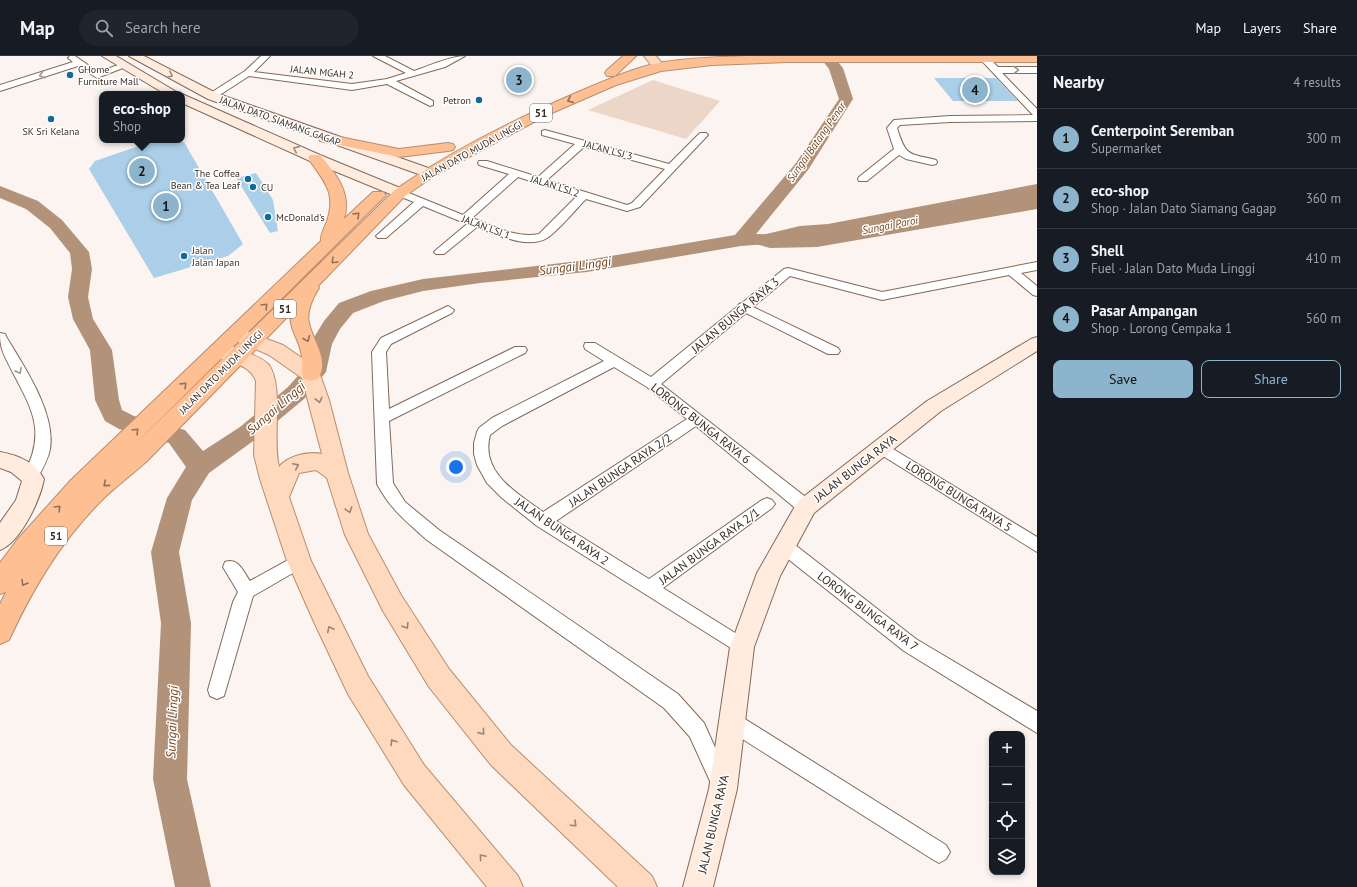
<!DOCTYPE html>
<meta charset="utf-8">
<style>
:root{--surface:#171b24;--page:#20242c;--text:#f1f3f6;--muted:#9ea1a6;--line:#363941;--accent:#8cb5cd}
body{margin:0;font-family:"PT Sans",sans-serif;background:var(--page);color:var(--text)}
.controls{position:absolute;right:12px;bottom:12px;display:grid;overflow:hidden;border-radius:8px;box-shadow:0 2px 6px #0003}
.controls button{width:36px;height:36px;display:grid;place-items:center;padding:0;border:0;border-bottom:1px solid var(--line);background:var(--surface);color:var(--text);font:20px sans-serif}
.you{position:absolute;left:456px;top:411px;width:14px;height:14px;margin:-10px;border:3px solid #fff;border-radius:50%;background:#1a73e8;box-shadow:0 0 0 6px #1a73e833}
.badge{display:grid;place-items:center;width:26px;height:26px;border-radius:50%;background:var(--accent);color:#111;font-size:13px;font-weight:700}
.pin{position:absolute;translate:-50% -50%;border:2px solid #fff;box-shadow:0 1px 4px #0006}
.popup{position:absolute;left:99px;top:35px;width:86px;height:52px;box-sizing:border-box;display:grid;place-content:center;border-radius:8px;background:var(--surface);filter:drop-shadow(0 1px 3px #0005);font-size:13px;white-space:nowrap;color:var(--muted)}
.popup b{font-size:15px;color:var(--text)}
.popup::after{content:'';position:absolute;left:50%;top:100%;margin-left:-8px;border:8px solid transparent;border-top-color:var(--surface)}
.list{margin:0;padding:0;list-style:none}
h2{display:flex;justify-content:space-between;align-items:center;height:52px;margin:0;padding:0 16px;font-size:17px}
h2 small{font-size:13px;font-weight:400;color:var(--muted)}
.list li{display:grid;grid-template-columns:26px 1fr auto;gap:12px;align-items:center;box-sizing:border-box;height:60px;padding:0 16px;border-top:1px solid var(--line)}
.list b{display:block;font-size:15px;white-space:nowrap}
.list p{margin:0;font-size:13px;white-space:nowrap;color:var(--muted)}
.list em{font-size:13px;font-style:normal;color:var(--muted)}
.actions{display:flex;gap:8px;padding:12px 16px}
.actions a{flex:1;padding:9px 0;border:1px solid var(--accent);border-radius:8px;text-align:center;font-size:14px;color:var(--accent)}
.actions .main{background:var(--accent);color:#111}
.icon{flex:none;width:22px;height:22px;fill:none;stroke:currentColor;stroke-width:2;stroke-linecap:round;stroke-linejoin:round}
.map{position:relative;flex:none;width:1037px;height:831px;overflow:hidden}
header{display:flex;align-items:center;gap:24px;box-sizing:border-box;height:56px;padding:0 20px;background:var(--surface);border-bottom:1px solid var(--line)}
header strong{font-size:19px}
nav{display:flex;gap:22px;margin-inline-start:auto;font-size:14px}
.search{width:280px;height:36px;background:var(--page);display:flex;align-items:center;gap:10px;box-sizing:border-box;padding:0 14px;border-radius:22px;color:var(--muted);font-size:15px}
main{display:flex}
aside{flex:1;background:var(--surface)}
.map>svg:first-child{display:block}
.green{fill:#ecd6c7}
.water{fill:#b3927a}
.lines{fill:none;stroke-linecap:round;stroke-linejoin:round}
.river{fill:#b3927a;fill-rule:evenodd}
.building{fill:#abcfe8}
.street-casing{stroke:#846957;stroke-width:2}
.secondary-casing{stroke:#846957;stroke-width:2}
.primary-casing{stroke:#b98d6d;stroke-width:2}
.highway-casing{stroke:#b98d6d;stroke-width:2}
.street{fill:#fff;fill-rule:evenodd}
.secondary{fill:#ffecdf;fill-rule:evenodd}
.primary{fill:#fed9be;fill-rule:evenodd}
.highway{fill:#fec093;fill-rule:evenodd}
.oneway{stroke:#9c9692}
.oneway2{stroke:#9c8d82}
.oneway3{stroke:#927057}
.oneway4{stroke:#9c8472}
.poi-dot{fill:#116a9a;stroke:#fff;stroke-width:1.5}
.labels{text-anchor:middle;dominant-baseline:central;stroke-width:3;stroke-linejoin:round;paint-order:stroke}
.far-poi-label{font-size:10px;fill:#3a2e26;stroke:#fff;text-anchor:start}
.far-street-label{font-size:10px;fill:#3a2e26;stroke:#fff}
.shield{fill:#fff;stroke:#756d67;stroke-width:1}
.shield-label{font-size:11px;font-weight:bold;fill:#3a2e26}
.far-water-label{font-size:11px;font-style:italic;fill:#73441f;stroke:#fff}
.street-label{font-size:12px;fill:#3a2e26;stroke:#fff}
.water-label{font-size:13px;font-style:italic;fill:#73441f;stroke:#fff}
</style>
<header>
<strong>Map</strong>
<div class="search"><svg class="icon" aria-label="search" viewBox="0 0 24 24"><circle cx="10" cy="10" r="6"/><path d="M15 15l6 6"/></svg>Search here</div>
<nav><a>Map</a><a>Layers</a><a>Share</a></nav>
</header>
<main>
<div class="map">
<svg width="1037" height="831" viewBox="0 0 1037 831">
<rect width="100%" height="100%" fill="#fbf4f0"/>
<path class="green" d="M653,24L720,45L686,83L588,54Z"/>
<path class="water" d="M1037,128V153L817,191L770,192L741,184L800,170L828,168Z"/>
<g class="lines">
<path class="river" d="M819,0H833L843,12L853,43L808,114L756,178L781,179L783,183L781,187L741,190L587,216L480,227L423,235L384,245L353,257L340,273L332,288L326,316L304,343L256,383L209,417L192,444L179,496L191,567L187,723L211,831H175L153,723L161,567L151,496L167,442L186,411L169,387L119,373L105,365L95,344L90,294L73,263L68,241L72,213L70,197L50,172L26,153L0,142V130L38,145L62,164L89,196L92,213L88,241L93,263L112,294L119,344L122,354L134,360L185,374L203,395L240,371L288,331L304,313L310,288L324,265L339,247L371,235L423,223L587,204L735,179L796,107L839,43L829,13Z"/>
</g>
<g class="building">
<path d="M934,22H996L1018,45H953Z"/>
<path d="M156,84L184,86L243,188L228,200L154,222L89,113L95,105Z"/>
<path d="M256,117L273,144L278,175L270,177L236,122Z"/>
</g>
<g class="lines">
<g class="street-casing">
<g id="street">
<path d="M70,0H75L98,16L124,7L128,10L97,22L78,10L0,35V29L73,6L68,2Z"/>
<path d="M261,0H270L254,16L352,28L387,23L406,17L373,0H385L414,15C429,10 450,0 465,0L445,11L396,25L433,45V49L430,50L387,28L352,34L249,20L215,42H209V38L245,15Z"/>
<path d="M982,0H987L998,11H1037V17H1002L1037,53V65L950,66L900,69L897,72C906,101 908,97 936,104L937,106L936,108L932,109L906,103L899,99L867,125H859L858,123L859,121L894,93L887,72L894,64L950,60L1033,59L981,4L980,2Z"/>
<path d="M545,74L669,108L700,77H706L708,79L640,151L627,155L586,143C576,153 558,175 547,182C528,194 495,178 477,171L444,198H436L434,196L436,194L467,168L423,150L386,182H378L376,180L414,146L396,139L395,137L396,135H404L463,159L509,118L479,109L478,107L479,105H487L538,121L575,88L542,79V75ZM584,91L665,113L632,147L627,149L547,124ZM518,121L577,140L539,178C517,183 492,169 472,162Z"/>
<path d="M1037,206V214L1021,217L1037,230V240L1033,239L1009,219L882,244L790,220L753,251L838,292L840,295L838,298H828L746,257L661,328L812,446L814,451L812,456L806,457L800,456L696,370L556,465L649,523L762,444L767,442L772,444L775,448L772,452L663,532L748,585L751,591L748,597L742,599L537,470L502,442L487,427L477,409L474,398V387L477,376L479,372L492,362L604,305L585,293L584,290L585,287H595L651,321L737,251L739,248L742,247L784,213L788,212L882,236ZM614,311L647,331L687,363L543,456C517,437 480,417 490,379L502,370Z"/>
<path d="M448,250L454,254L452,257L391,288L386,296L389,353L515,291H525L527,294L525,297L389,365L393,427L405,446L439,474L678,638L704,667L731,727L728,734L721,737L714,734L690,681L664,652L427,484C406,465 391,454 377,428L372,296L381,282Z"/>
<path d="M0,277L5,278L7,282C25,312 56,358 50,393C48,404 42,414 36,424L31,426L26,424L23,420C46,378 34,356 13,317C5,300 0,295 0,277Z"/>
<path d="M880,385L1037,481V496L875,395L873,391L875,387Z"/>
<path d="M784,483L790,485L916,583L1037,655V677L904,595L778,495L776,490L778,485Z"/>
<path d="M299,498L305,500L307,505L305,510L253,540L224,640L217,643L210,640L208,634L233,546L238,536L223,511L225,506C238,501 243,515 250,525Z"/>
<path d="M732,655L946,789L950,796L946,803L939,807L932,803L725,672L722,665L725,658Z"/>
</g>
</g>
<g class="secondary-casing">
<g id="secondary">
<path d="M102,0H116L180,38H165Z"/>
<path d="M129,0H144L216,37L434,114L436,117L434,120H424L208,43Z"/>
<path d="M182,38L320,99L405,134L407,137L405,140H395L310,105L182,47Z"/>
<path d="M1037,281V295L941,355L814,457L780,520L754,591L737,733L713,831H683L709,733L730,591L757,517L798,445L927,345L1031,283Z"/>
<path d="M0,396C18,399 35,406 44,423C40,444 21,486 0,494V467L16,444L22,425L11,416L0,412Z"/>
</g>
</g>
<g class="primary-casing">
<g id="primary">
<path d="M644,0H656L665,11L663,14H655Z"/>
<path d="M237,272L283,289L318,313L329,344L348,417L368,478L401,539L449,613L511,689L652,820L657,831H618L491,709L429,631L383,555L345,479L327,422L316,414L299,417L289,441L311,505L368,620L424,709L518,820L523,831H487L404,729L348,638L314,566L287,505L260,423L254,399L256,325C247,302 220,310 210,294L213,289C223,286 233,291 242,295C251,298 263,302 269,309C284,330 272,383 279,411C287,400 308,395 322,398L302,322L269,299L230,282L228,278L230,274Z"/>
</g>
</g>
<g class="highway-casing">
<g id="highway">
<path d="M623,0H636L615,20H607L605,17L607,14Z"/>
<path d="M746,0H1037V6H787L712,9L661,15L616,29L545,60L434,120L405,140L318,230L319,232C313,241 306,256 309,267C313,286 330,303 318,323L311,325L304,323C300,316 303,310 302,302C301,284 288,274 291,257C244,306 196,355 148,404C133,418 116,430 102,444C61,485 33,532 9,584L0,588V548L6,536L0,538V507L17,484L71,424L321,185C320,179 325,171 327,165C337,136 323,124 308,102L310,99H320C336,118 352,137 344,163L373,136H383L386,139L123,400L395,134C451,95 513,64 576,37C602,26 630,13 658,7C687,2 717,1 746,0Z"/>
<path d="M325,78L399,93L448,87L453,88L455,91L453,94L448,95L399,101L320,85L318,82L320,79Z"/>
</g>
</g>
<use href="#street" class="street"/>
<use href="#secondary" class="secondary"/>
<use href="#primary" class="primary"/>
<use href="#highway" class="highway"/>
</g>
<defs><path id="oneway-chevron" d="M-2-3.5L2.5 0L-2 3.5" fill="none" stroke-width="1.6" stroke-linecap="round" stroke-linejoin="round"/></defs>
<g class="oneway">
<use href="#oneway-chevron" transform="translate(1016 14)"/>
<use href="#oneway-chevron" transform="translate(42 19) rotate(163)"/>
<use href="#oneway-chevron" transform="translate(19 315) rotate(61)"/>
</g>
<g class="oneway2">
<use href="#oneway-chevron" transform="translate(170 19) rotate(27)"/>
<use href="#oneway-chevron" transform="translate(296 93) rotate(-156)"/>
</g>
<g class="oneway3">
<use href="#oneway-chevron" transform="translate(570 44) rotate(156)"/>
<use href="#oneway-chevron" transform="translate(357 159) rotate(-44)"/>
<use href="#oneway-chevron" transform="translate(334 205) rotate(135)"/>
<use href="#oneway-chevron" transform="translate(265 250) rotate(-45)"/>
<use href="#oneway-chevron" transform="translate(307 283) rotate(68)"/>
<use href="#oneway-chevron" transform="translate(184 329) rotate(-44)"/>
<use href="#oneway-chevron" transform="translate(136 375) rotate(-45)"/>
<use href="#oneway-chevron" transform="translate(106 428) rotate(140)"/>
<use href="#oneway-chevron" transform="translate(58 452) rotate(-46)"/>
<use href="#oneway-chevron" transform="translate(24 527) rotate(121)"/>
</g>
<g class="oneway4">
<use href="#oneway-chevron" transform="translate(319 344) rotate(76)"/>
<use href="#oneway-chevron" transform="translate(296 410) rotate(-26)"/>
<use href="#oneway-chevron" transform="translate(349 454) rotate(72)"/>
<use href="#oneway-chevron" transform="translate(406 570) rotate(58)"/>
<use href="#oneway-chevron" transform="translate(330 573) rotate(-116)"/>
<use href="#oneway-chevron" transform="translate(482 676) rotate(51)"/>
<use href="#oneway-chevron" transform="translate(393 686) rotate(-122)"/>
<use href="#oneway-chevron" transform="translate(574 768) rotate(43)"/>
<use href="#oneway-chevron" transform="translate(482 801) rotate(-130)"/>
</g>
<g class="poi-dot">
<circle cx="70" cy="19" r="4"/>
<circle cx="479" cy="44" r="4"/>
<circle cx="51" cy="63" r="4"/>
<circle cx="248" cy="123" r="4"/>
<circle cx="253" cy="131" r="4"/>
<circle cx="268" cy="161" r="4"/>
<circle cx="184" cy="200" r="4"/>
</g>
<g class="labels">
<g class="far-poi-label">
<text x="78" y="13">GHome<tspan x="78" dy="12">Furniture Mall</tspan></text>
<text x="471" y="44" text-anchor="end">Petron</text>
<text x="51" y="75" text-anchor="middle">SK Sri Kelana</text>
<text x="240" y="117" text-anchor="end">The Coffea<tspan x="240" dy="12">Bean &amp; Tea Leaf</tspan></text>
<text x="261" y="131">CU</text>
<text x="276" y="161">McDonald's</text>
<text x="192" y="194">Jalan<tspan x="192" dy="12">Jalan Japan</tspan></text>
</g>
<g class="far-street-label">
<text transform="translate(322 16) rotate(6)">JALAN MGAH 2</text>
<text transform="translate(280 65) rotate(20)">JALAN DATO SIAMANG GAGAP</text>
<text transform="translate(608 94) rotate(15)">JALAN LSJ 3</text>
<text transform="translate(472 95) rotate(-29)">JALAN DATO MUDA LINGGI</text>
<text transform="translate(555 130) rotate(18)">JALAN LSJ 2</text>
<text transform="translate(486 171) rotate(20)">JALAN LSJ 1</text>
<text transform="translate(221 316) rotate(-45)">JALAN DATO MUDA LINGGI</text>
</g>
<g class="shield">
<rect x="530" y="48" width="22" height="18" rx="3"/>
<rect x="274" y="244" width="22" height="18" rx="3"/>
<rect x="45" y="471" width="22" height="18" rx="3"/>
</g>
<g class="shield-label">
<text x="541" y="57">51</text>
<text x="285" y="253">51</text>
<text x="56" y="480">51</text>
</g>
<g class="far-water-label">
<text transform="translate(816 86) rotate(-55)">Sungai Batang Penar</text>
<text transform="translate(890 169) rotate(-11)">Sungai Paroi</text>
</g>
<g class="street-label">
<text transform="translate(735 259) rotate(-40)">JALAN BUNGA RAYA 3</text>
<text transform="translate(701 367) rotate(38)">LORONG BUNGA RAYA 6</text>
<text transform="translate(855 412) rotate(-38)">JALAN BUNGA RAYA</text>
<text transform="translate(620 414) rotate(-34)">JALAN BUNGA RAYA 2/2</text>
<text transform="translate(959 440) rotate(32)">LORONG BUNGA RAYA 5</text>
<text transform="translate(562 475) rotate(34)">JALAN BUNGA RAYA 2</text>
<text transform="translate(709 490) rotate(-36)">JALAN BUNGA RAYA 2/1</text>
<text transform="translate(868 555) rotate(37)">LORONG BUNGA RAYA 7</text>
<text transform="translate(713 768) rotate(-77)">JALAN BUNGA RAYA</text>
</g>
<g class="water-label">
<text transform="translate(575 210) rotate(-8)">Sungai Linggi</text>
<text transform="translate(276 352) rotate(-41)">Sungai Linggi</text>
<text transform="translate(172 666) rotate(-88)">Sungai Linggi</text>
</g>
</g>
</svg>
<div class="controls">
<button>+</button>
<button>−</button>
<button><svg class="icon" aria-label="locate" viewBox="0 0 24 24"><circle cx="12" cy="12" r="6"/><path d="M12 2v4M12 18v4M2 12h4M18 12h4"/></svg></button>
<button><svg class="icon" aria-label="layers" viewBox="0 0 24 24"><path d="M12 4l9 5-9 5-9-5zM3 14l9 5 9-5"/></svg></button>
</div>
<div class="you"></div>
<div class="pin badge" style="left:166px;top:150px">1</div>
<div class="pin badge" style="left:142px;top:115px">2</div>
<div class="popup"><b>eco-shop</b>Shop</div>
<div class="pin badge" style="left:519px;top:24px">3</div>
<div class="pin badge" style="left:975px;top:34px">4</div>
</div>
<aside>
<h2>Nearby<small>4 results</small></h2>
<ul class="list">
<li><span class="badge">1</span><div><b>Centerpoint Seremban</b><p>Supermarket</p></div><em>300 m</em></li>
<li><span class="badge">2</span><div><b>eco-shop</b><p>Shop · Jalan Dato Siamang Gagap</p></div><em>360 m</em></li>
<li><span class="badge">3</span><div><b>Shell</b><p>Fuel · Jalan Dato Muda Linggi</p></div><em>410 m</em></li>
<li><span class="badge">4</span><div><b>Pasar Ampangan</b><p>Shop · Lorong Cempaka 1</p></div><em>560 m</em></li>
</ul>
<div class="actions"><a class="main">Save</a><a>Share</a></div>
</aside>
</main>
